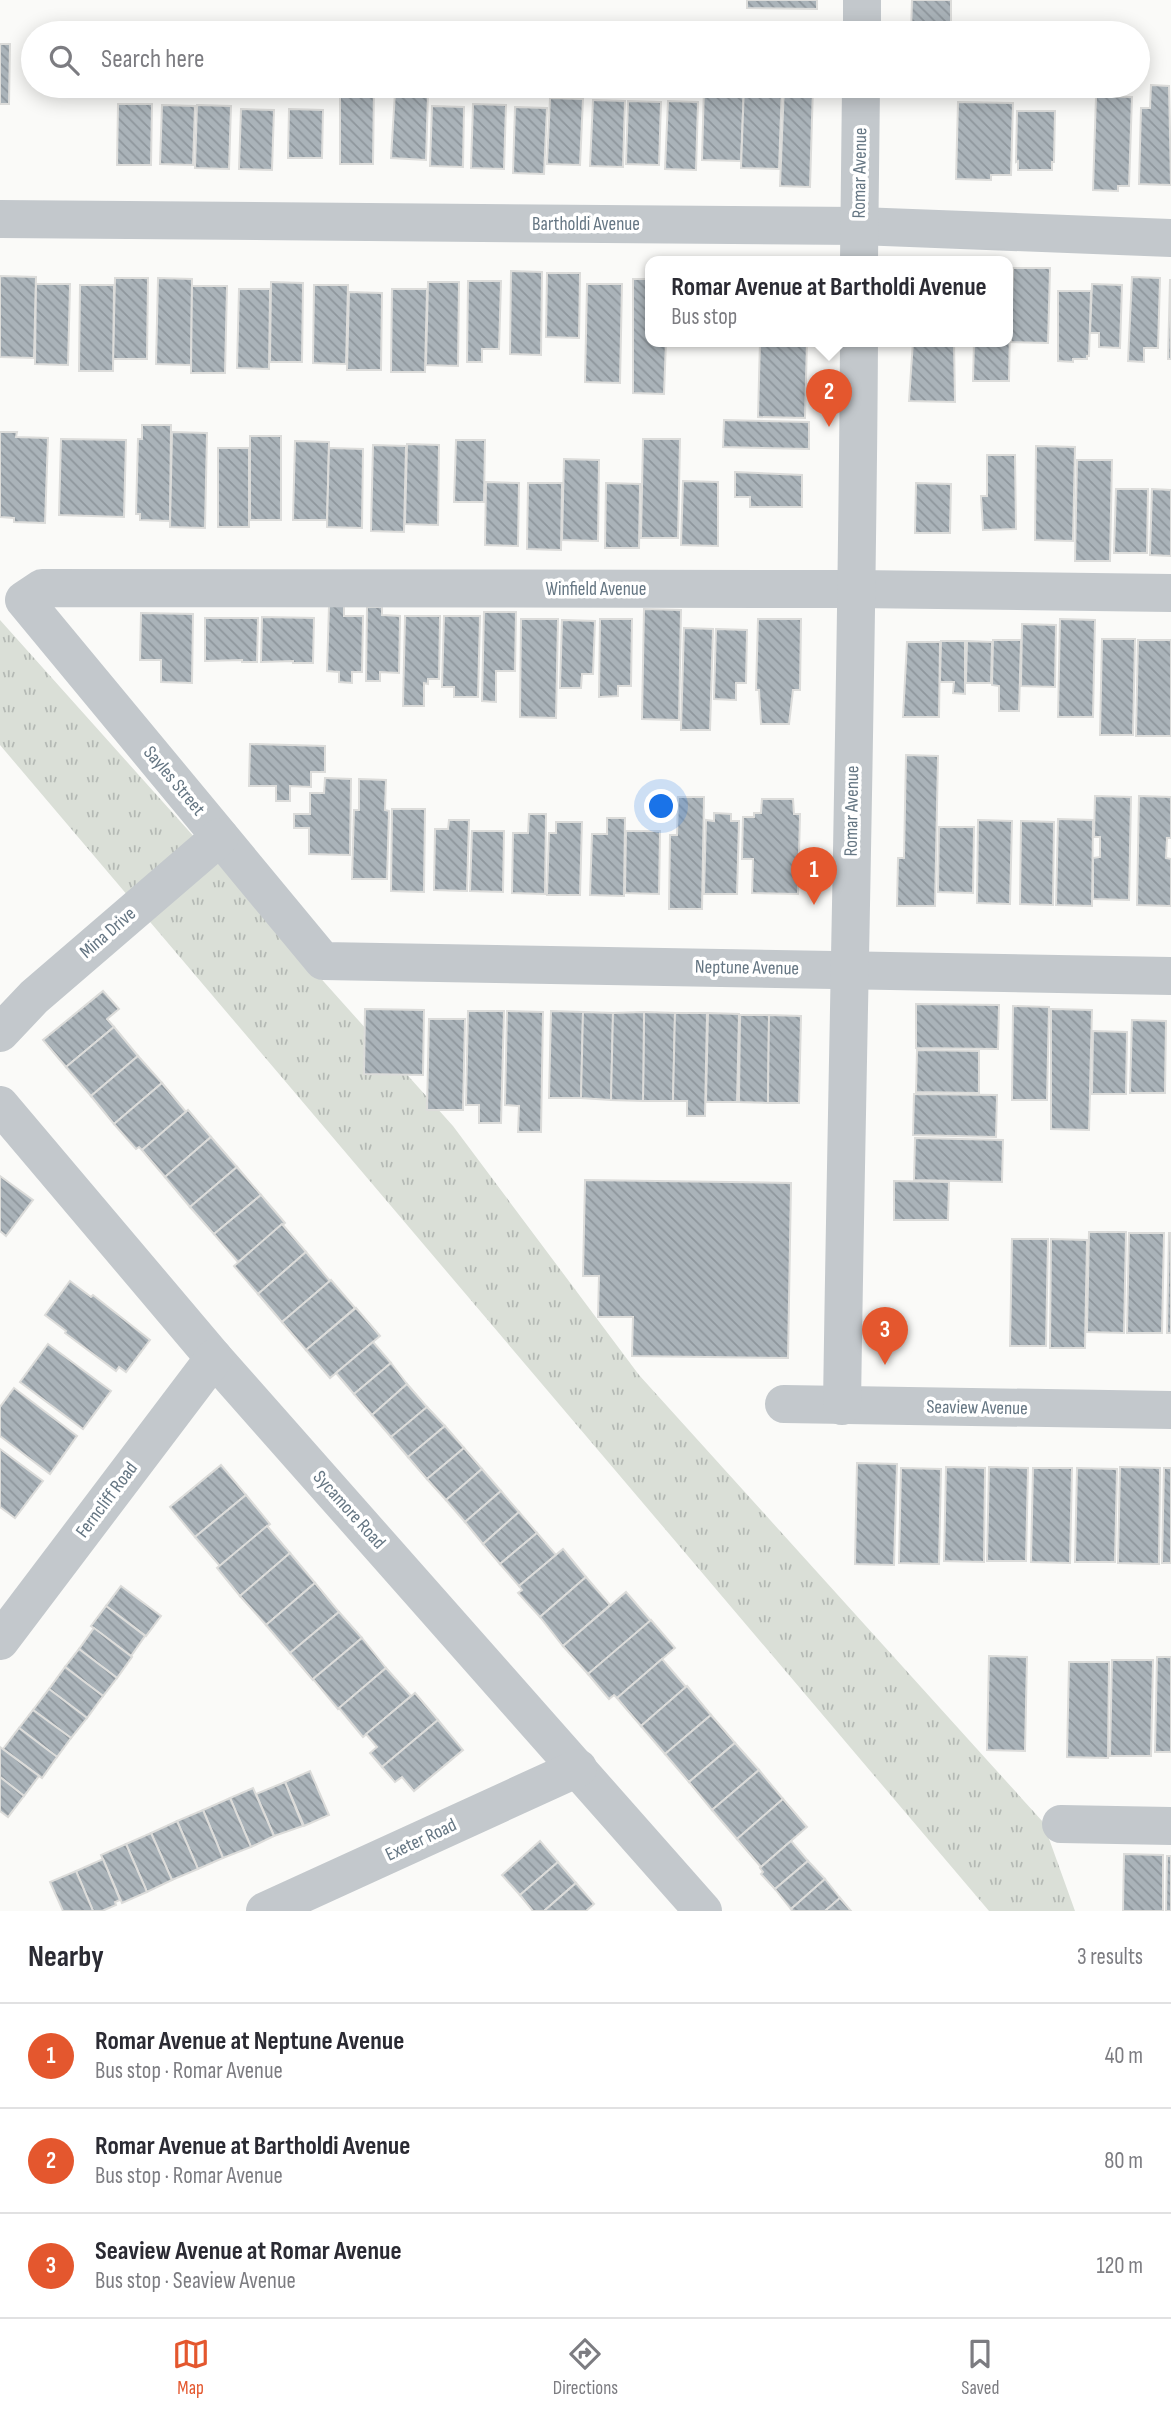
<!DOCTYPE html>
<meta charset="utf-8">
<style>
:root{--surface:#fff;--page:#f2f2f3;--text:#2b2b33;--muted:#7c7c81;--line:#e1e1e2;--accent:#e4572e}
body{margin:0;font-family:"Sofia Sans Condensed",sans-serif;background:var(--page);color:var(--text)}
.you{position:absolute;left:662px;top:807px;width:24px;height:24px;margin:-18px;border:5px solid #fff;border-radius:50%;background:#1a73e8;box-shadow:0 0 0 10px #1a73e833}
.badge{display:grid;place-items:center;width:46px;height:46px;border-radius:50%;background:var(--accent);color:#fff;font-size:23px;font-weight:700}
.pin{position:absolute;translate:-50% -58px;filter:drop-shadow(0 2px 4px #0008)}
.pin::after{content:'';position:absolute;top:37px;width:24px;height:21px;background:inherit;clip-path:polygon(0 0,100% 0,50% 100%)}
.popup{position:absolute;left:645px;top:256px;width:368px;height:91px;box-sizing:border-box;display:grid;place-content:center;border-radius:14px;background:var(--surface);filter:drop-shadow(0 2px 5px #0005);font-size:23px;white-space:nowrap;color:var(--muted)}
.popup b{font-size:26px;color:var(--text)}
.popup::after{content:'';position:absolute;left:50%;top:100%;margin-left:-14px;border:14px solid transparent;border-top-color:var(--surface)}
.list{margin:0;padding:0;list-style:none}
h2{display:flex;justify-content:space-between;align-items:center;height:91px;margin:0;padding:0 28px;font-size:30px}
h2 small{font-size:23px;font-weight:400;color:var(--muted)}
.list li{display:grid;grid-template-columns:46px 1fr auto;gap:21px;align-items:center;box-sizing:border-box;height:105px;padding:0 28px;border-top:2px solid var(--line)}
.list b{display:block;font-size:26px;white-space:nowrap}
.list p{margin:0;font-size:23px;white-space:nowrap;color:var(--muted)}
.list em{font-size:23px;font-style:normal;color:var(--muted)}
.icon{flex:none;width:38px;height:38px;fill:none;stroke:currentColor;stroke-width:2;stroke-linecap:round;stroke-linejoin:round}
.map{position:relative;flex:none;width:1171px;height:1911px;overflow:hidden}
.search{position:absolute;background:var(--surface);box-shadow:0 4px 18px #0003;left:21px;right:21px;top:21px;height:77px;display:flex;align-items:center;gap:18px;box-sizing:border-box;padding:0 24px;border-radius:38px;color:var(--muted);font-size:26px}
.sheet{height:406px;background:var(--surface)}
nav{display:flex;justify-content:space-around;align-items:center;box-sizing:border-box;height:98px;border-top:2px solid var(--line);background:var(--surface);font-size:19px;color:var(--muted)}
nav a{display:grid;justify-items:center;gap:4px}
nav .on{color:var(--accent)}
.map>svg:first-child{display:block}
.grass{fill:url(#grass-tufts)}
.building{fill:url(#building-back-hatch);stroke:#dcdcda;stroke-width:2}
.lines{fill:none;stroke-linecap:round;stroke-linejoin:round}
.street{stroke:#c3c8cc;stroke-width:38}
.labels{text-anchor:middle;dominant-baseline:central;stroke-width:7;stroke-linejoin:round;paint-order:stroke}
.street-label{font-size:19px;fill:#657683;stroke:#fff}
</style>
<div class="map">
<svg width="1171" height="1911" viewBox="0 0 1171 1911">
<defs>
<pattern id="grass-tufts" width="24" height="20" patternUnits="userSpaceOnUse" patternTransform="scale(1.75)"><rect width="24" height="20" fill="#dadfd7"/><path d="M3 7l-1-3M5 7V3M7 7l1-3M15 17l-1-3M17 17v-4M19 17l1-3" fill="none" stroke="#b4b9b4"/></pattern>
<pattern id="building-back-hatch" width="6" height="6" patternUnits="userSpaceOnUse" patternTransform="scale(1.75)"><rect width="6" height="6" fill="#aab3b9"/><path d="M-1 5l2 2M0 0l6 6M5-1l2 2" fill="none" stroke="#8e969c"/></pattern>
</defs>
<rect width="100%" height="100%" fill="#fafaf8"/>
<path class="grass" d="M0,620L453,1126L639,1375L1043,1822L1075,1911H989L0,745Z"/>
<g class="building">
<path d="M747,0H817V9L747,8Z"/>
<path d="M912,0H951V33H911Z"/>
<path d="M786,28L815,29L814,33H786Z"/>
<path d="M0,44H10L9,104H0Z"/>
<path d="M1151,85L1169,86L1171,185L1139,184L1141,108H1150Z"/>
<path d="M340,86H374L373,164H340Z"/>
<path d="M704,86H744L741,161L702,160Z"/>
<path d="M744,86H782L779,169L741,168Z"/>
<path d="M784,86H813L810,187L780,186Z"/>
<path d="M917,86H963L962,94H916Z"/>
<path d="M395,92L428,93L426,160L391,158Z"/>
<path d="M1096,96L1132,97L1129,186H1118V191L1093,190Z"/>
<path d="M550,98L583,99L580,165L547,164Z"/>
<path d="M593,100L625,101L623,167L590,166Z"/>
<path d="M628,101L661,102L659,165L626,164Z"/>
<path d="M668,101L698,102L696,170L665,169Z"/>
<path d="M958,102L1013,103L1011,175H991V180L956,179Z"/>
<path d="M118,104H152L151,165H117Z"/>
<path d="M473,104L506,105L504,169L471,168Z"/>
<path d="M162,105L195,106L193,165L160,164Z"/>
<path d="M197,105L231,106L229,169L195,168Z"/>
<path d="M432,106L464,107L463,167L430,166Z"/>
<path d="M515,107L547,108L544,174L513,173Z"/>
<path d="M241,109L274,110L272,170L239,169Z"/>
<path d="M289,109L323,110L322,158H288Z"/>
<path d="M1017,111H1055L1054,162H1052V170H1018V161L1016,162Z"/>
<path d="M1013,268H1050L1048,343L1011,342Z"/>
<path d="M511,271L542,272L541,355L510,354Z"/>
<path d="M1008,272H1011L1009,381H973L974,341H1008Z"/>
<path d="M547,273H580L579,338L546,337Z"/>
<path d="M0,276L36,277L34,358L0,357Z"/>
<path d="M1132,277L1160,278L1158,348H1144V362L1128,361Z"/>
<path d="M115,278H148L147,359H113Z"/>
<path d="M158,278L192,279L191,365L156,364Z"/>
<path d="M633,279H650V341H666L664,394L633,393Z"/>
<path d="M1170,280H1171V359H1168Z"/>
<path d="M468,281H501L499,349H482V362H467Z"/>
<path d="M271,282L303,283L302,362H270Z"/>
<path d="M428,282H459L458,366L426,365Z"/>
<path d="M36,284H70L68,365L35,364Z"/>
<path d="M587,284H622L620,383L585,382Z"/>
<path d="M1092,284L1122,285L1120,348L1099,347V333H1090Z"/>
<path d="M80,285H114L113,371H79Z"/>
<path d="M314,285H348L346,364L313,363Z"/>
<path d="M192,286H227L225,373H191Z"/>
<path d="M239,289H270L269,369L237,368Z"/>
<path d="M392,289H427L425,372H391Z"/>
<path d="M1058,291H1091L1089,356H1087V359H1073V362L1058,361Z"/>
<path d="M349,292L382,293L381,370H347Z"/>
<path d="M760,341H807L805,418L758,417Z"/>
<path d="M913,341H954L955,402L909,401Z"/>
<path d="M724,420L809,422V449L723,447Z"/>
<path d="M142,425H171L170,521L140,520V514H136L138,439H142Z"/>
<path d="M0,432H17L16,437L48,438L45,523L14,522V518L0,517Z"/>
<path d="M172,432L207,433L205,528L170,527Z"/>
<rect x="250" y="436" width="31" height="84"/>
<path d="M61,439L126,440L124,517L59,515Z"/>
<path d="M643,439H680L678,538H641Z"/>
<path d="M456,440H485L484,502H454Z"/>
<path d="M295,441L329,442L327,520H293Z"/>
<path d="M407,444L439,445L438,525L405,524Z"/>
<path d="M373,445L406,446L404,532L371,531Z"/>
<path d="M1036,446L1075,447L1073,541L1035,540Z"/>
<rect x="218" y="448" width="31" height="79"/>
<path d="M329,448L363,449L362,528L327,527Z"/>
<path d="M987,455H1015L1016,529L983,530L981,496H987Z"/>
<path d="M564,459L599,460L598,541L562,540Z"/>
<path d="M1077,460H1112L1110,561H1075Z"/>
<path d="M735,472L802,475V507H750V497H735Z"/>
<path d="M683,481L718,482V546L681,545Z"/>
<path d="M486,482L519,483L518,546L485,545Z"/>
<path d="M528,483H562L561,550L527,549Z"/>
<path d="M606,483L640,484L639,548H605Z"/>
<path d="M916,483L951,484L950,533H915Z"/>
<path d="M1116,489H1148L1147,553H1114Z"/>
<path d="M1152,489L1171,490V556L1150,555Z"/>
<path d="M329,606H344V616H363L362,672H352V683L339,682V672L327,671Z"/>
<path d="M367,607H382V615L400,616L399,673L380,672V681H366Z"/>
<path d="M644,609L681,610L679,720L642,719Z"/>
<path d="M484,612H516L515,671H496V702L482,701Z"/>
<path d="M141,613L193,614L192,683L161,682V660H140Z"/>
<path d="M405,616H440L439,679H428V684L424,683V706H403Z"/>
<path d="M444,616H480L478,697H454V687H442Z"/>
<path d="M262,617L314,618L313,663H293V661L261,662Z"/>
<path d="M205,618H258L257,662H242V660L205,661Z"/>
<path d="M521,619H558L556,718L520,717Z"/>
<path d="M600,619H632L631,686H618V696L599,697Z"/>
<path d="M758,619H801L800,690H793L789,724H761L759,690H756Z"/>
<path d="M1060,619L1095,620L1093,717H1058Z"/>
<path d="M562,620L595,621L593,674H582L581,688H560Z"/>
<path d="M1022,624L1056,625L1055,687L1021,686Z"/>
<path d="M684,628L713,629L710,730H681Z"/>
<path d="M716,629L747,630L746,683H736V700L714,699Z"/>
<path d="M1102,639H1135L1133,735H1100Z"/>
<path d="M993,640H1021L1019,711H999V686L992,685Z"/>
<path d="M1138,640H1171V736H1136Z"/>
<path d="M941,641H965V694L953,693L954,682H940Z"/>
<path d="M967,641L992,642L991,683H966Z"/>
<path d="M907,642H940L939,717H903Z"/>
<path d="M250,744L325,746V772H311V787L290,786V801H276V786H249Z"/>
<path d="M906,755L938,756L935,906H897L898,858H904Z"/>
<path d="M325,778L351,779L350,855L309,854V828H294V814H310V793H324Z"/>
<path d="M359,779L386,780L385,810L389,811L387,879H352L354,810H359Z"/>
<path d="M1095,796L1131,797L1129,900L1093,899V858L1100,857V837H1094Z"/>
<path d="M1139,796L1171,797V838H1167L1166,858L1171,859V906L1137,905Z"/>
<path d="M678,797H704L702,909H669L670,835H677Z"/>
<path d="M762,799H793L794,814H800L798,894L752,893L753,859H742L743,817H754V813H761Z"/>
<path d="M392,809H425L424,892L391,891Z"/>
<path d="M714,813L731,814V821H739L737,894H704L706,820L714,821Z"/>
<path d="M529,814H546L545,894L512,893L513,833H528Z"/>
<path d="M607,818H625L624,896L590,895L592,834H607Z"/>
<path d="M1058,819L1093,820L1092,906L1056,905Z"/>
<path d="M449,820H469L467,891L434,890L435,829H448Z"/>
<path d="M978,820L1012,821L1010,904L977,903Z"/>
<path d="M1021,821L1054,822L1053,905L1020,904Z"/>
<path d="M556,822H582L580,895H547L549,833H556Z"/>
<path d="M939,827H974L973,893L938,892Z"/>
<path d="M472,831H504L503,892L470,891Z"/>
<path d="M626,831H660L659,894L625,893Z"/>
<path d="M103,991L119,1009L107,1019L114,1027L66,1067L43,1040Z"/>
<path d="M916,1004L999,1005L998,1049L916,1048Z"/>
<path d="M1013,1006L1049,1007L1047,1100H1012Z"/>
<path d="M365,1009L424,1010L423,1075L364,1074Z"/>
<path d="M1051,1009L1092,1010L1089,1130L1051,1129Z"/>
<path d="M468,1011H504L501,1123H479V1105H466Z"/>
<path d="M507,1011L543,1012L541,1132H518L519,1106L505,1105Z"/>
<path d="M551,1011L583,1012L581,1098H549Z"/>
<path d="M583,1012L613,1013L611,1100L581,1098Z"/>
<path d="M644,1012L675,1013L673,1101H643Z"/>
<path d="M644,1012L643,1101L611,1100L613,1013Z"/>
<path d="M675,1013H707L705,1116H687V1101H673Z"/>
<path d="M708,1013L739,1014L737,1102H706Z"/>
<path d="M740,1015H769L768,1103L739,1102Z"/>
<path d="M769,1015L801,1016L799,1103H768Z"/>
<path d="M429,1019H465L463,1110H427Z"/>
<path d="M1132,1020L1166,1021L1165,1093H1130Z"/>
<path d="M114,1027L138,1056L91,1096L66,1067Z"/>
<path d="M1093,1031L1127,1032L1126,1094H1092Z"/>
<path d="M917,1050L979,1051V1093L916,1092Z"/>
<path d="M138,1056L162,1083L114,1124L91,1096Z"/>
<path d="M162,1083L186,1112L142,1150L139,1147L136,1149L114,1124Z"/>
<path d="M914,1094L997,1095L996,1137L913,1135Z"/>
<path d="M188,1110L211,1137L165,1177L142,1150Z"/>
<path d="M211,1137L237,1167L190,1207L165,1177Z"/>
<path d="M915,1138L1003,1140L1002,1182L914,1180Z"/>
<path d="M237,1167L261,1195L214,1234L190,1207Z"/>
<path d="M0,1176L33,1200L6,1236L0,1231Z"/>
<path d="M585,1180L791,1183L788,1358L632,1356L633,1317H598L599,1276H583Z"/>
<path d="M894,1181L949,1182L948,1220H894Z"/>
<path d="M261,1195L285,1223L238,1262L214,1234Z"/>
<path d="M282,1224L306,1252L258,1294L234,1266Z"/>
<path d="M1089,1232H1126L1124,1333L1087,1332Z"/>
<path d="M1129,1233H1164L1162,1333H1127Z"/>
<path d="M1169,1233H1171V1333H1167Z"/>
<path d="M1012,1239H1048L1046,1346H1010Z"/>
<path d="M1051,1239L1087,1240L1085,1348H1050Z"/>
<path d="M306,1252L330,1281L282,1322L258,1294Z"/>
<path d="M331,1280L355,1308L306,1350L282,1322Z"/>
<path d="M70,1281L91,1297L93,1295L150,1340L126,1372L119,1367L116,1371L65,1333L66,1331L45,1315Z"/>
<path d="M356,1308L380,1336L330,1378L306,1350Z"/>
<path d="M373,1342L391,1363L354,1394L336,1373Z"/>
<path d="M48,1344L111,1391L83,1429L20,1382Z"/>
<path d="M391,1363L407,1384L372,1415L354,1394Z"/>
<path d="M407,1384L427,1407L391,1437L372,1415Z"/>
<path d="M14,1388L77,1436L50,1474L0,1436V1407Z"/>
<path d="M427,1407L445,1426L408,1457L391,1437Z"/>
<path d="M445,1426L464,1448L427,1479L408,1457Z"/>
<path d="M464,1448L482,1469L446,1500L427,1479Z"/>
<path d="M0,1449L43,1481L15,1518L0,1507Z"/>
<path d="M857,1463L897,1464L894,1565L855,1564Z"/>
<path d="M221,1465L246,1495L195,1537L170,1507Z"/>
<path d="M946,1467L985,1468L984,1562L944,1561Z"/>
<path d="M989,1467L1028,1468L1026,1561H987Z"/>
<path d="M1120,1467L1160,1468L1159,1564L1118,1563Z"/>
<path d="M901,1468L941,1469L939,1564L899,1563Z"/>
<path d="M1033,1468H1072L1070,1563L1031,1562Z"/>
<path d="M1077,1468L1117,1469L1115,1562H1075Z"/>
<path d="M1164,1468H1171V1563H1162Z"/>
<path d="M482,1469L501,1491L465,1522L446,1500Z"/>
<path d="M501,1491L519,1512L483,1544L465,1522Z"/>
<path d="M246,1495L270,1524L220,1566L195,1537Z"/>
<path d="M519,1512L537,1533L500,1564L483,1544Z"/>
<path d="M267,1526L290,1553L240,1596L217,1568Z"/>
<path d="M537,1533L556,1555L519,1586L500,1564Z"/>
<path d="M563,1549L586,1577L540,1617L518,1593L522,1590L519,1586Z"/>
<path d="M290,1553L315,1583L266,1625L240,1596Z"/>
<path d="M586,1577L610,1605L563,1646L540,1617Z"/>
<path d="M315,1583L339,1612L290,1653L266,1625Z"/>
<path d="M121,1586L161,1616L146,1636L106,1606Z"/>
<path d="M626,1592L651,1621L588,1674L563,1646Z"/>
<path d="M106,1606L145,1636L131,1656L91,1626Z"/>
<path d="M339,1612L362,1638L313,1680L290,1653Z"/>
<path d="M651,1620L675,1648L617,1698L614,1695L609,1699L588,1674Z"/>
<path d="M94,1628L132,1657L117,1678L79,1649Z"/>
<path d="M362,1638L386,1668L338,1709L313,1679Z"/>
<path d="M79,1649L117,1678L103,1696L65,1667Z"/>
<path d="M989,1656L1027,1657L1025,1751L987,1750Z"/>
<path d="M1157,1657H1171V1752H1155Z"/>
<path d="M662,1659L686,1687L641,1726L617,1698Z"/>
<path d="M1112,1660H1153L1151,1756H1110Z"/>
<path d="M1069,1662H1109L1108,1758L1067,1757Z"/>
<path d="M65,1667L103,1696L87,1718L49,1689Z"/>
<path d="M386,1668L411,1696L363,1737L339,1708Z"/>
<path d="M687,1686L711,1715L665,1754L641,1726Z"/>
<path d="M49,1689L87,1718L71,1738L33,1710Z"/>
<path d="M415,1693L438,1720L382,1767L370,1753L377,1747L366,1734Z"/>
<path d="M33,1710L71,1738L57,1757L19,1728Z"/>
<path d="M711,1715L735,1743L689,1782L665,1754Z"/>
<path d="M438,1720L463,1750L414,1791L402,1777L395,1782L382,1767Z"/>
<path d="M19,1728L57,1757L42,1778L3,1749Z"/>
<path d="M735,1743L759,1770L712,1810L689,1782Z"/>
<path d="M0,1747L39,1776L24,1796L0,1777Z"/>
<path d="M759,1770L783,1799L737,1839L712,1810Z"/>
<path d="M310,1771L329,1815L304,1826L285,1782Z"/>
<path d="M0,1777L24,1796L8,1817L0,1811Z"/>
<path d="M285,1782L303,1826L274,1836L256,1794Z"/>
<path d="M253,1788L274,1836L251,1847L230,1798Z"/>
<path d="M230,1798L251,1847L223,1858L203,1810Z"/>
<path d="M783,1799L807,1827L761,1867L737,1839Z"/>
<path d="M203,1810L223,1858L198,1869L177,1821Z"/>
<path d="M177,1821L198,1869L172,1880L151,1833Z"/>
<path d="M151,1833L172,1880L147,1892L126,1844Z"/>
<path d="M540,1841L558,1862L520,1895L502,1875Z"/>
<path d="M791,1841L808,1861L775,1889L761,1874L763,1872L760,1868Z"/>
<path d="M126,1844L147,1892L122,1903L101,1855Z"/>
<path d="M1124,1854L1163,1855V1911H1123Z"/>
<path d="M1167,1856H1171V1911H1166Z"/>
<path d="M103,1859L120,1900L115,1902L116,1905L102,1911H93L76,1871Z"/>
<path d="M808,1861L825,1879L791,1909L775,1889Z"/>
<path d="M558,1862L576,1883L544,1911H533L520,1895Z"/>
<path d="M76,1871L93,1911H63L50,1882Z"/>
<path d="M825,1879L840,1898L825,1911H793L791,1909Z"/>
<path d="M576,1883L594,1904L586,1911H544Z"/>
<path d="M840,1898L851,1911H825Z"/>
</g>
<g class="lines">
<g class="street">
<path d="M862,33V0"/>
<path d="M0,219L859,226L1171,238"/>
<path d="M859,261L861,86"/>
<path d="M1171,593L857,589L42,588L24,600L323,961L1171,976"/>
<path d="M0,1033L34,997L220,837"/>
<path d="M0,1105L214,1358L703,1911"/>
<path d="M784,1404L1171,1410"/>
<path d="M842,1406C847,1051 857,696 859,341"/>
<path d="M0,1641L214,1358"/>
<path d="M1061,1824L1171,1826"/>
<path d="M265,1911L578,1768"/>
</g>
</g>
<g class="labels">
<g class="street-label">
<text transform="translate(860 173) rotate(-89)">Romar Avenue</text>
<text x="586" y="224">Bartholdi Avenue</text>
<text x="596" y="589">Winfield Avenue</text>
<text transform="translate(174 781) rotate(50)">Sayles Street</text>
<text transform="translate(852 811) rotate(-89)">Romar Avenue</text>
<text transform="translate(108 933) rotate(-41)">Mina Drive</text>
<text transform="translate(747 968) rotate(1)">Neptune Avenue</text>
<text transform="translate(977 1408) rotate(1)">Seaview Avenue</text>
<text transform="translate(107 1500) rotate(-53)">Ferncliff Road</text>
<text transform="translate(349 1510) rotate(48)">Sycamore Road</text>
<text transform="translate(421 1840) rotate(-25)">Exeter Road</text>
</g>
</g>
</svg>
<div class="you"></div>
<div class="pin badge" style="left:814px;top:905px">1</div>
<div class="pin badge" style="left:829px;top:427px">2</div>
<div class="popup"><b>Romar Avenue at Bartholdi Avenue</b>Bus stop</div>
<div class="pin badge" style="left:885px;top:1365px">3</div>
<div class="search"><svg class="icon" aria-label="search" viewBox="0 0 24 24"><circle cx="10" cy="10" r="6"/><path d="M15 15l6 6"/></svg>Search here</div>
</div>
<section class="sheet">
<h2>Nearby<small>3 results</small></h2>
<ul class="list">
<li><span class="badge">1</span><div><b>Romar Avenue at Neptune Avenue</b><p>Bus stop · Romar Avenue</p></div><em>40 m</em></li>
<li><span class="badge">2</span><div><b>Romar Avenue at Bartholdi Avenue</b><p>Bus stop · Romar Avenue</p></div><em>80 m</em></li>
<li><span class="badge">3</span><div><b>Seaview Avenue at Romar Avenue</b><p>Bus stop · Seaview Avenue</p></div><em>120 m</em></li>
</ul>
</section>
<nav>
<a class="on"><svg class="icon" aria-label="map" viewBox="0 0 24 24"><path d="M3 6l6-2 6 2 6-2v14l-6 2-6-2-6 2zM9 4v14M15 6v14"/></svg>Map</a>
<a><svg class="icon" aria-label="directions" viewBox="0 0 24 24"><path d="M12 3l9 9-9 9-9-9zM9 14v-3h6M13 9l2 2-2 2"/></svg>Directions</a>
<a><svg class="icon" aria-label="saved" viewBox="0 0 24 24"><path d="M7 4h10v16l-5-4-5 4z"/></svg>Saved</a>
</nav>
